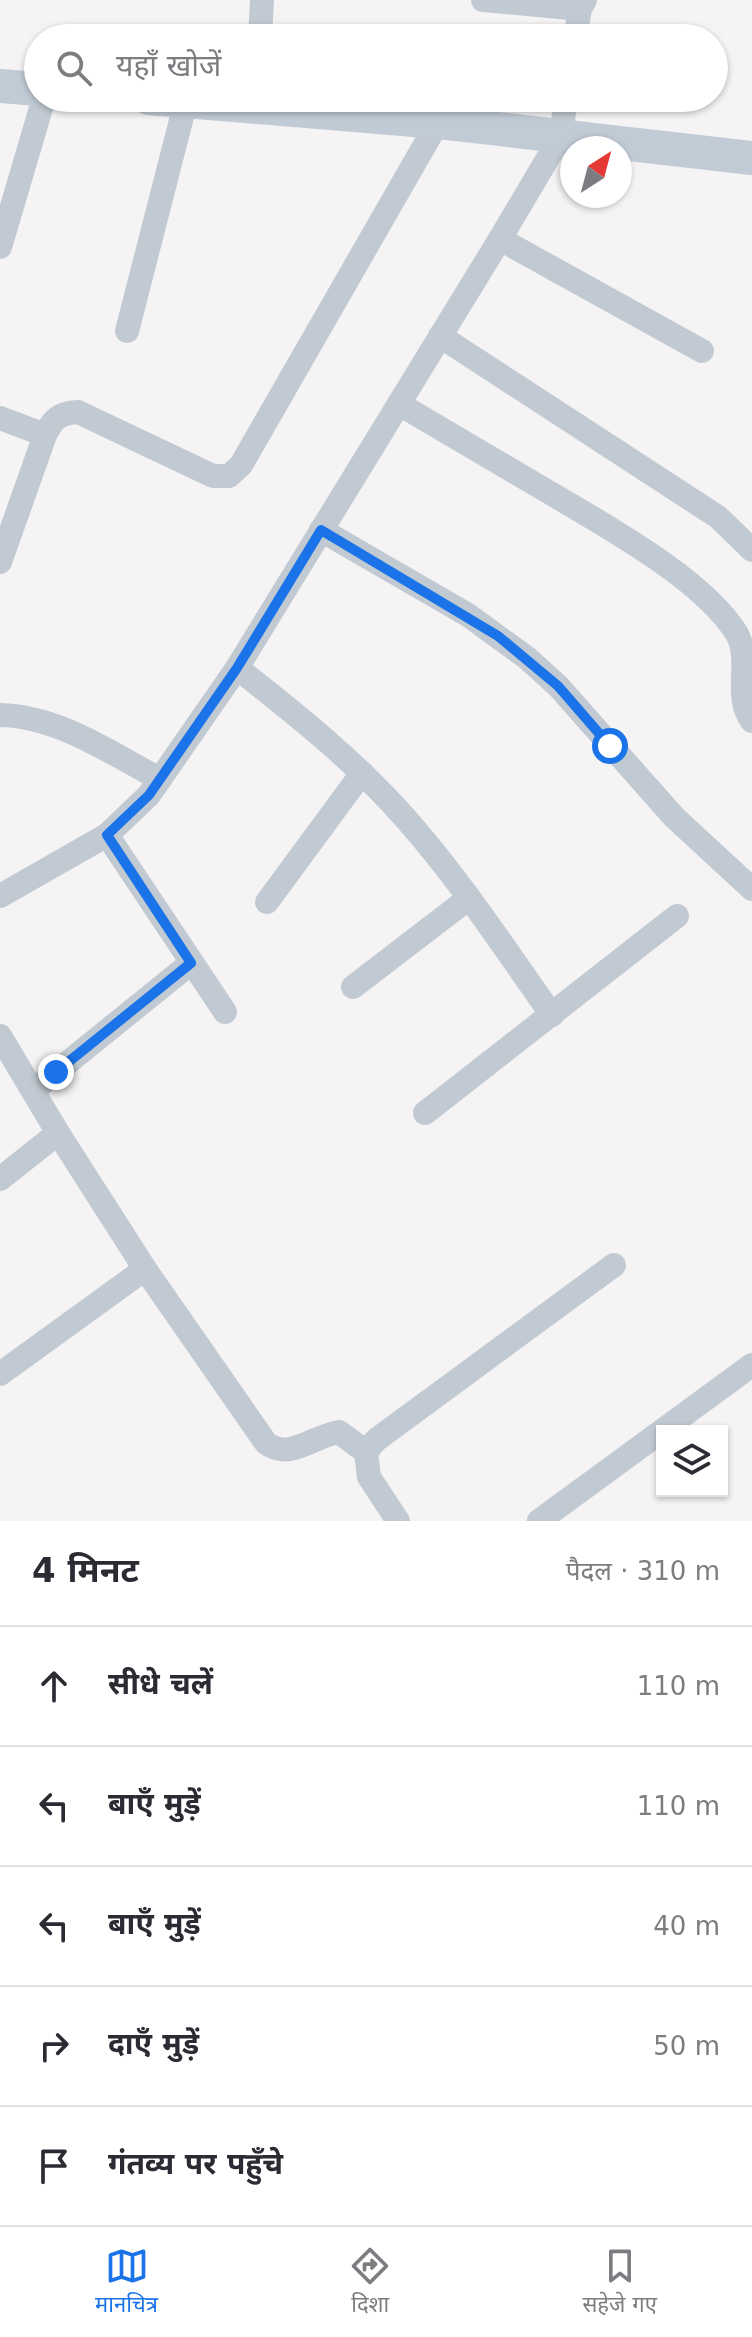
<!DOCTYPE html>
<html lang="hi">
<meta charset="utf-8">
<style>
:root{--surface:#fff;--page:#f7f7f7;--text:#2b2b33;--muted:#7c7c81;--line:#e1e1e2;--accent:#1a73e8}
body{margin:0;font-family:"DejaVu Sans","Noto Sans Devanagari",sans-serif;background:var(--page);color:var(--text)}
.controls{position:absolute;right:24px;bottom:24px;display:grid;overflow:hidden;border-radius:0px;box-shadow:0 2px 6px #0004}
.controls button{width:72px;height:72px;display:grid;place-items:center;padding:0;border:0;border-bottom:2px solid var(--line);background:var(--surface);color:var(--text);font:40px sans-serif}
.compass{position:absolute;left:560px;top:136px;width:72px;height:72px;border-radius:50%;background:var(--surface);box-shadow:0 2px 6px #0004;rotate:36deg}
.stop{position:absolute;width:24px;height:24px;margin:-18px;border:6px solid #1a73e8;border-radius:50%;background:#fff}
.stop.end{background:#1a73e8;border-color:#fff;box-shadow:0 2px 8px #0008}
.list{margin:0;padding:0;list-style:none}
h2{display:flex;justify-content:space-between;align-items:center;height:104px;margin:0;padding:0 32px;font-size:34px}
h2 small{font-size:26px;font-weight:400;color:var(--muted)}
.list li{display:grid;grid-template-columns:52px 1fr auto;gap:24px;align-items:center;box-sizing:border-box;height:120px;padding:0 32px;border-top:2px solid var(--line)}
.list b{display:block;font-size:30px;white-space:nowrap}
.list em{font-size:26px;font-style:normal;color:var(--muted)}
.icon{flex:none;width:44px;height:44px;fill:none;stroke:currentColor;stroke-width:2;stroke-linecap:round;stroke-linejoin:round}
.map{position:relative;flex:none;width:752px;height:1521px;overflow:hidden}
.search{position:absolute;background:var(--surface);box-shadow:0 2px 6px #0004;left:24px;right:24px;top:24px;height:88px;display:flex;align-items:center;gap:20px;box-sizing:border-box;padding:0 28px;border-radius:44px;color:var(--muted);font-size:30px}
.sheet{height:704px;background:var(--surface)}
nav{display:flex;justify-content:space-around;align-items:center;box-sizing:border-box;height:112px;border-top:2px solid var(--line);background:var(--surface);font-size:22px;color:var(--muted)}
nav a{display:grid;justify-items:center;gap:4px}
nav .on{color:var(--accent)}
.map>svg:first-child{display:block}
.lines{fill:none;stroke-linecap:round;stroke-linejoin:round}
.street{stroke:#c1cad2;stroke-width:24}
.secondary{stroke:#c1cbd6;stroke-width:34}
.route{stroke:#1a73e8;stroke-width:10}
</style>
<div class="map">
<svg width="752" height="1521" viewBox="0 0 752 1521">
<rect width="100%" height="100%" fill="#f5f3f3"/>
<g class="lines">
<g class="street">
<path d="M483,0L580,9"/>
<path d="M260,38L262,0"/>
<path d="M575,38L580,9L585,0"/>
<path d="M500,239L702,351"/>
<path d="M0,247L44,98"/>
<path d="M127,331L186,101"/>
<path d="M440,336L718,517L752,550"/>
<path d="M399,404C452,435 505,466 557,497C611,529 705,581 737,634C752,661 733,696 752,721"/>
<path d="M0,418L45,435"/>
<path d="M321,530L468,615L527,658L558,686L674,817L752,889"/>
<path d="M0,562L45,435C53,419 59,413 78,412L213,476H229L241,465L438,122"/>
<path d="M237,668C297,715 356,762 406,819C460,880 505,949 552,1015"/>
<path d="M0,715C58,716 110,753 160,779"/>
<path d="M107,835L225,1012"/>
<path d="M0,896L107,835L149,795L237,668L500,239L561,136L566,98"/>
<path d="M267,902L362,773"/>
<path d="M353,987L469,898"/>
<path d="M0,1036L58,1133L0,1179"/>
<path d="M34,1090L191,963"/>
<path d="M425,1113L677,916"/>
<path d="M58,1133L145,1269L266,1443C290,1461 313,1436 339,1432L366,1452"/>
<path d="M0,1374L145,1269"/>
<path d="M398,1521L369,1477L366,1452L376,1440L614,1265"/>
<path d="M539,1521L752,1365"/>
</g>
<g class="secondary">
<path d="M0,86L38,89"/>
<path d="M148,98L438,122L752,158"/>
</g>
</g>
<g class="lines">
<path class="route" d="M56,1072L191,963L107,835L149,795L237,668L321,530L498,636L558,686L610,746"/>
</g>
</svg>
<div class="controls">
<button><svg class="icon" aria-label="layers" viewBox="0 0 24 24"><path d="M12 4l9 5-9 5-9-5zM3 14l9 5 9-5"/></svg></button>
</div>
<svg class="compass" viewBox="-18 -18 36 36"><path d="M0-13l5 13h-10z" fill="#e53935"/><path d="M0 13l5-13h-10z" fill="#7c7c81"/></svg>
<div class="stop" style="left:610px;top:746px"></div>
<div class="stop end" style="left:56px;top:1072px"></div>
<div class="search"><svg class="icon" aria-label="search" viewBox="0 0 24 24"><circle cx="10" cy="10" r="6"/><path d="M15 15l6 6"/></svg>यहाँ खोजें</div>
</div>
<section class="sheet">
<h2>4 मिनट<small>पैदल · 310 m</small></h2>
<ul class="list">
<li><svg class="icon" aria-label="ahead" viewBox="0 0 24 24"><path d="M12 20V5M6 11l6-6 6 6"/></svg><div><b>सीधे चलें</b></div><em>110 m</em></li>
<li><svg class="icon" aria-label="left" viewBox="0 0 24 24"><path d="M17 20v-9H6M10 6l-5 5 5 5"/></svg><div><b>बाएँ मुड़ें</b></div><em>110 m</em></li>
<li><svg class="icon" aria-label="left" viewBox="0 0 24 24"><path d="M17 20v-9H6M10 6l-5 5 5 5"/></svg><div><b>बाएँ मुड़ें</b></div><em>40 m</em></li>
<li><svg class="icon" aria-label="right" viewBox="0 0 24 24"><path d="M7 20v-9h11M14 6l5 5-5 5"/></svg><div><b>दाएँ मुड़ें</b></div><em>50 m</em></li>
<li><svg class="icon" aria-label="arrive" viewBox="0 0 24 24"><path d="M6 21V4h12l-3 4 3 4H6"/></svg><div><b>गंतव्य पर पहुँचे</b></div></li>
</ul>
</section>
<nav>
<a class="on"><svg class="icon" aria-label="map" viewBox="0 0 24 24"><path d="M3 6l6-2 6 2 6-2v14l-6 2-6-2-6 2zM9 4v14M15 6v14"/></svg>मानचित्र</a>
<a><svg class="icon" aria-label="directions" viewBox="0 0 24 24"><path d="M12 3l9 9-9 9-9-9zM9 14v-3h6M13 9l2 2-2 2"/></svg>दिशा</a>
<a><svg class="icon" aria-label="saved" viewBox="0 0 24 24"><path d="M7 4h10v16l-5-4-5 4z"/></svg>सहेजे गए</a>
</nav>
